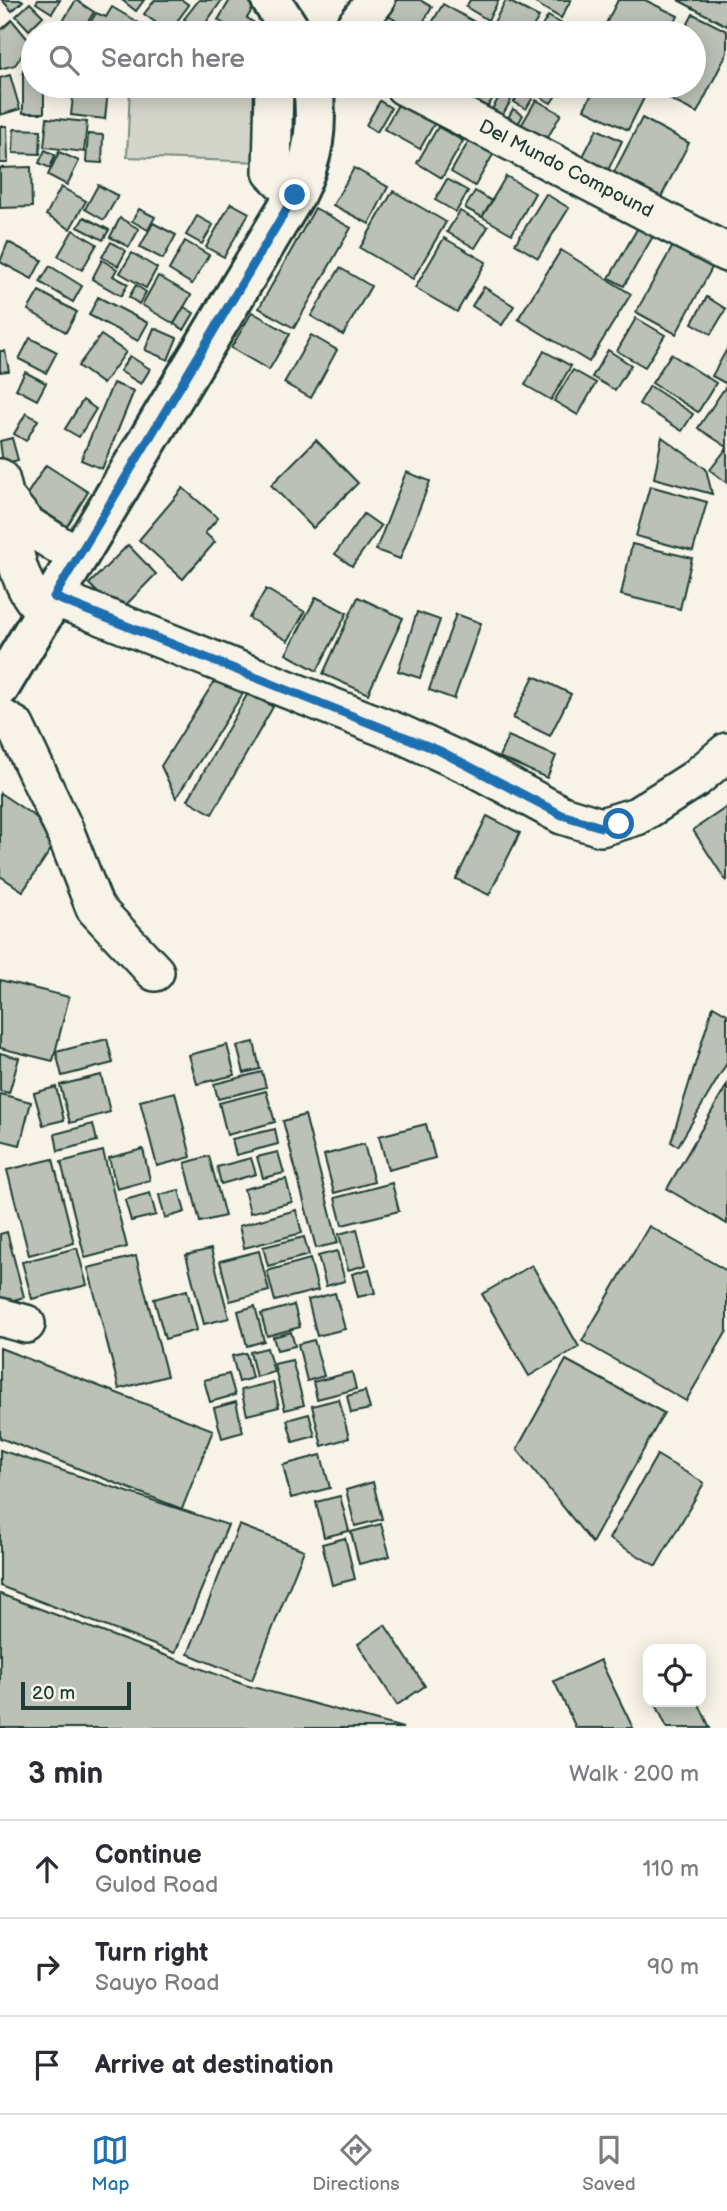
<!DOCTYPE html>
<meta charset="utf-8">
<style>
:root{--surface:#fff;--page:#f7f7f7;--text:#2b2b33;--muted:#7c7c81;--line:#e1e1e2;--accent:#1f6fb2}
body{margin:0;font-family:"Balsamiq Sans",sans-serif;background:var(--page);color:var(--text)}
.controls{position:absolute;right:21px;bottom:21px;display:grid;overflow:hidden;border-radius:14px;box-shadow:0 4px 18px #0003}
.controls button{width:63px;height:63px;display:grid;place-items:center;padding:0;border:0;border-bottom:2px solid var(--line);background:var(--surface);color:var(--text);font:35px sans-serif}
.scale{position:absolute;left:21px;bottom:18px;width:110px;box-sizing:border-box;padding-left:7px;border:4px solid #1f3d34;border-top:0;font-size:19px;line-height:24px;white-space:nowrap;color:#1f3d34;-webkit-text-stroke:5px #f7f3e8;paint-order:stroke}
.stop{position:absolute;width:21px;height:21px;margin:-16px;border:5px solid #1f6fb2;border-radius:50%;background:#fff}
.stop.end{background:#1f6fb2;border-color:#fff;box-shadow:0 2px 7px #0008}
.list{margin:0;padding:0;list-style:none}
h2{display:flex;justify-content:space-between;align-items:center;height:91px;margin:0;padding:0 28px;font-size:30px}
h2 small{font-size:23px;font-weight:400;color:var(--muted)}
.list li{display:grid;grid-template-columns:46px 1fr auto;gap:21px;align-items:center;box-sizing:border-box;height:98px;padding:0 28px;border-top:2px solid var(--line)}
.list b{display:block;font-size:26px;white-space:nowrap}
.list p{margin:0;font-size:23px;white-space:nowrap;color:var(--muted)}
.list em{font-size:23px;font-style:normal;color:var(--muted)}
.icon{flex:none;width:38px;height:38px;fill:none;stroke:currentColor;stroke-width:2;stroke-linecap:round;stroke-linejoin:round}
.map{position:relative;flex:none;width:727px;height:1728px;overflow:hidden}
.search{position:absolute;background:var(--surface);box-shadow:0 4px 18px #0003;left:21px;right:21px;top:21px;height:77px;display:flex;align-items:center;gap:18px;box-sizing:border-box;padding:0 24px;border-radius:38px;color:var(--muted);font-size:26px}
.sheet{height:385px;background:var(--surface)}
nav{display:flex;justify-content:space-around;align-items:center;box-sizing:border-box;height:98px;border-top:2px solid var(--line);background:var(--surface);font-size:19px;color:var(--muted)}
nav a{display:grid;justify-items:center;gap:4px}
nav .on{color:var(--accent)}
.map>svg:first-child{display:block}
.green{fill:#d3d5ca;stroke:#79897f;stroke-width:2}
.building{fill:#bbc1b6;stroke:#1f3d34;stroke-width:2}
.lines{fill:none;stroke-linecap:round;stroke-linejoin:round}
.minor-casing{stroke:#1f3d34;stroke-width:42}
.major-casing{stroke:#1f3d34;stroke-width:44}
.minor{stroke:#f7f3e8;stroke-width:37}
.major{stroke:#f7f3e8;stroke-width:38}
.route{stroke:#1f6fb2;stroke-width:9}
.labels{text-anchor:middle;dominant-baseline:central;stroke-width:5;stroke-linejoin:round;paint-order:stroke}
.street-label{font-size:19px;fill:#1f3d34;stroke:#f7f3e8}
</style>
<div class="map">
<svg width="727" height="1728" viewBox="0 0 727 1728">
<rect width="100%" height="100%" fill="#f7f3e8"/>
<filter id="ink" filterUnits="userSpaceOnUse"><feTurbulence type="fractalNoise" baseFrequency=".0143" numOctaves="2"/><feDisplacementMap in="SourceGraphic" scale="14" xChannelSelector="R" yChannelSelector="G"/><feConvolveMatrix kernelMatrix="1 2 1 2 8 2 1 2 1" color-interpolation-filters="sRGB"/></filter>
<g filter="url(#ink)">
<path class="green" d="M130,86L265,87L262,162L127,157Z"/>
<g class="building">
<path d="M2,0H22L23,1L12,11Z"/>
<path d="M38,0H60L52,13L36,3Z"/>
<path d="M76,0L94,12L81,33H71L60,26Z"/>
<path d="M122,0H144L136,11Z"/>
<path d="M155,0H182L189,5L169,32L144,14Z"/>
<path d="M199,0H222L200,31L184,19Z"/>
<path d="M230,0H258L247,18L259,26L255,33H238L218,20Z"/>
<path d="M393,0H420L432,7L417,33L385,14Z"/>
<path d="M470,0H499L488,20L466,7Z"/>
<path d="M506,0L539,17L529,33H505L492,26Z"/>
<path d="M530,0H571L561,18Z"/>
<path d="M618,0H645L678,16L670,33H601Z"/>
<path d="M678,0H727V26Z"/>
<path d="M30,3L43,16L29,30L16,16Z"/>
<path d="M443,4L478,24L473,33H426Z"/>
<path d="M112,7L156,33H84L96,13L106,17Z"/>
<path d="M693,14L727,31V53L697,113L655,92L657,86H694V33H683Z"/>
<path d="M548,16L571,29L568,33H538Z"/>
<path d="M381,19L407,33H373Z"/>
<path d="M12,20L31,43L15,65L0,69V31Z"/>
<path d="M23,71L33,72V86H44V113H23Z"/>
<path d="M10,75L20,109L0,115V78Z"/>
<path d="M425,86H500L481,118Z"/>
<path d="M524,86H562L551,103L535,94L526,109L514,102Z"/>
<path d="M596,86H650L628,130L584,109Z"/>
<path d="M74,88L108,91L105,119L71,115Z"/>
<path d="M504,89L514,95L495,128L485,121Z"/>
<path d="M402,98L437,119L420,149L384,129Z"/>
<path d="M536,100L561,114L539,153L514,138Z"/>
<path d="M380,101L391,108L377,132L366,125Z"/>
<path d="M513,109L523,115L513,133L503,127Z"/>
<path d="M47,118L87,122L84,152L44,147Z"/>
<path d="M642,118L689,143L659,201L612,176Z"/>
<path d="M0,126H7L8,163H0Z"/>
<path d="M438,127L463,141L442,178L417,163Z"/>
<path d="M14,129L41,130L40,154L13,153Z"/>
<path d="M597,129L622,141L601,185L575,172Z"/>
<path d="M474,132L498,146L475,186L451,172Z"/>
<path d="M88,134L103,135L102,163L86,162Z"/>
<path d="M45,150L55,155L50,168L39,163Z"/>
<path d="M59,152L79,161L67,185L48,175Z"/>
<path d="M31,167L32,207L0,208V168Z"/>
<path d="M354,168L388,187L369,224L333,205Z"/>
<path d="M506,176L535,193L512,234L482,217Z"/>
<path d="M447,179L468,191L456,212L435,200Z"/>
<path d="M98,185L118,196L104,220L85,209Z"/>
<path d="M61,187L86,201L70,229L46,215Z"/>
<path d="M393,191L446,222L413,279L360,248Z"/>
<path d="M475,191L492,201L482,217L465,208Z"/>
<path d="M546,194L569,208L538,258L515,244Z"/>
<path d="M231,203L249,213L224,257L206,247Z"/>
<path d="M315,208L351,228L294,328L259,308Z"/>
<path d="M139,209L155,217L148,230L132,221Z"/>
<path d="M460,211L488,227L475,248L447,232Z"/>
<path d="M197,216L213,225L202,244L186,235Z"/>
<path d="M84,217L109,230L103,240L78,227Z"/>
<path d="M644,217L659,226L624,286L609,278Z"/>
<path d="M120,218L139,229L129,247L110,237Z"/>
<path d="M153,223L176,235L163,259L140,247Z"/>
<path d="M73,230L97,244L82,270L58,256Z"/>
<path d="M444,238L486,262L457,312L415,288Z"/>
<path d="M185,241L209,255L192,284L169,270Z"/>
<path d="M8,242L42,260L32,279L0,262Z"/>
<path d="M111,242L126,251L118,266L102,257Z"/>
<path d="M674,244L713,266L676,334L636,312Z"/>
<path d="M561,250L631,294L589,362L518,319Z"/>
<path d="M132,253L157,268L146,288L120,273Z"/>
<path d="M102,260L117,269L113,276L128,284L121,296L92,279Z"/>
<path d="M50,266L82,286L73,302L40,282Z"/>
<path d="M340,268L371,286L343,335L311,316Z"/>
<path d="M158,276L191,295L174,324L142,305Z"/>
<path d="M136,285L146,292L139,304L129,297Z"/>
<path d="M484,287L514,306L502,325L472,306Z"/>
<path d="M39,291L77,312L66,332L28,310Z"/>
<path d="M98,297L148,323L138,341L89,315Z"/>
<path d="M707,297L726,309L711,334L692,323Z"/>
<path d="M184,307L194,313L184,330L174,324Z"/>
<path d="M252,312L290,334L269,370L231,348Z"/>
<path d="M636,318L665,335L645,367L617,351Z"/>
<path d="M154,328L177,338L168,360L145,350Z"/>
<path d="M101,335L126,352L103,384L78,366Z"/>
<path d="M311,335L337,350L311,398L284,383Z"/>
<path d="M30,338L57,352L46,373L19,359Z"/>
<path d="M727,349V384L712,376Z"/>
<path d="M608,350L631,365L615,390L592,377Z"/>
<path d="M0,351H5L9,371L0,372Z"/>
<path d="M544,351L571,366L551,400L525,385Z"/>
<path d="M671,354L716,383L698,412L652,383Z"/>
<path d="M130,356L150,369L141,384L120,371Z"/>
<path d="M573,370L596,383L578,415L554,401Z"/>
<path d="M25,372L46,383L37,400L16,389Z"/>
<path d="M113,383L134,391L102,469L81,460Z"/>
<path d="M650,386L693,414L682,431L639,404Z"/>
<path d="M726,386L727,387V447L698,428Z"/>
<path d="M83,400L96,409L79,437L65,429Z"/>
<path d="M26,413L38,420L26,441L14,434Z"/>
<path d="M662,437L706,469L712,494L654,478Z"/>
<path d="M12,438L18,460L3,464L0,441Z"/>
<path d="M316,440L358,483L313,528L271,485Z"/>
<path d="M727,448V483L710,470Z"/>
<path d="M46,465L88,492L67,526L24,499Z"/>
<path d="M406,472L430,481L400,559L376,550Z"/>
<path d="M650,486L707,502L693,551L636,536Z"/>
<path d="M183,488L218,518L205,533L215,542L183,579L139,540Z"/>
<path d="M364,514L381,526L352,566L335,554Z"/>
<path d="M632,544L692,558L680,609L621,595Z"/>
<path d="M128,545L156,574L118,613L89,584Z"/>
<path d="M266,589L305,612L288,641L249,618Z"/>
<path d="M316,597L347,613L317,671L286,654Z"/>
<path d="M358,597L403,618L368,694L323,674Z"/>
<path d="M417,612L440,620L420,678L398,671Z"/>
<path d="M456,614L481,623L454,699L429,690Z"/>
<path d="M219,674L249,684L176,798L161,766Z"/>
<path d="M534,676L571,694L550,736L513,718Z"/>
<path d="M248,693L273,707L212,814L188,800Z"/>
<path d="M508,736L556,756L547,778L499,757Z"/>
<path d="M0,793L61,834L23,891L0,876Z"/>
<path d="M727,807V880L726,881L693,830Z"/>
<path d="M487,816L520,833L489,895L456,879Z"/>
<path d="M0,980L69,997L53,1061L0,1048Z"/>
<path d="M713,1006L727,1014V1063L678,1146L671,1142Z"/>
<path d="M107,1039L113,1063L62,1076L56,1052Z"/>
<path d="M254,1042L260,1069L244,1073L237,1046Z"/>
<path d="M227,1045L235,1075L197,1084L189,1055Z"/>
<path d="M0,1053L19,1058L9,1093L0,1091Z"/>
<path d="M262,1072L266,1087L218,1099L214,1084Z"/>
<path d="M101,1075L110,1112L70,1123L60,1085Z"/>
<path d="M727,1085V1224L667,1189Z"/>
<path d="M56,1087L64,1120L43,1125L34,1093Z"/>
<path d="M266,1091L275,1122L227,1135L219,1103Z"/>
<path d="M175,1092L191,1157L157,1166L140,1101Z"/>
<path d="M0,1094L31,1102L20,1145L0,1140Z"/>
<path d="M305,1115L338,1243L316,1248L283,1121Z"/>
<path d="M93,1124L97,1141L58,1151L55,1134Z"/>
<path d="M426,1124L435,1158L388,1170L379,1136Z"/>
<path d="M275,1129L278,1144L236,1155L232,1139Z"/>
<path d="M364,1144L374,1182L334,1193L324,1155Z"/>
<path d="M143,1149L150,1180L117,1189L109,1158Z"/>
<path d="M103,1151L127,1247L85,1258L61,1162Z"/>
<path d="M278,1152L284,1173L263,1178L257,1157Z"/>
<path d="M209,1156L225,1216L200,1222L185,1163Z"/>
<path d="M251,1158L256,1174L221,1184L217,1167Z"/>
<path d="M53,1159L74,1243L29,1255L7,1170Z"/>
<path d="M286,1179L292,1202L250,1213L244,1189Z"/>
<path d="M392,1183L399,1211L342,1225L335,1198Z"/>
<path d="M179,1190L185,1212L165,1218L159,1195Z"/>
<path d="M150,1193L156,1215L131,1221L125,1200Z"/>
<path d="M296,1210L302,1233L244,1248L239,1226Z"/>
<path d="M649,1226L727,1271V1331L686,1401L582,1341Z"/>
<path d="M357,1229L366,1265L348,1270L339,1234Z"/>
<path d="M7,1232L24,1297L0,1304V1234Z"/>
<path d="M304,1237L309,1255L268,1266L263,1247Z"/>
<path d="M77,1248L87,1285L32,1299L22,1262Z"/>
<path d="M211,1249L229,1318L204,1324L186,1255Z"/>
<path d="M259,1251L269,1291L230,1301L220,1261Z"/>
<path d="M337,1251L345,1281L326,1286L318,1256Z"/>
<path d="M136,1256L167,1376L119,1389L88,1268Z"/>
<path d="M310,1259L318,1290L275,1301L267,1271Z"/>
<path d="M532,1265L579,1347L529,1376L482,1294Z"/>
<path d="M369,1269L375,1293L358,1297L352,1274Z"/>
<path d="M187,1290L197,1330L165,1339L154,1299Z"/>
<path d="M335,1293L345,1329L317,1336L308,1300Z"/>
<path d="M294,1305L300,1327L267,1336L261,1314Z"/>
<path d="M255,1306L264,1341L247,1346L238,1311Z"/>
<path d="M291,1332L295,1346L277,1350L273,1337Z"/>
<path d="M314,1340L324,1376L307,1381L298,1344Z"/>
<path d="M0,1348L213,1430L182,1509L0,1438Z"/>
<path d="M267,1348L274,1372L256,1377L250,1352Z"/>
<path d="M246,1353L252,1378L239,1382L232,1356Z"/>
<path d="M292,1360L304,1405L285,1410L274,1364Z"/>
<path d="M566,1360L664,1413L592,1543L517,1449Z"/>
<path d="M352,1372L356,1389L317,1399L313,1382Z"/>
<path d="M229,1374L235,1395L210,1402L204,1380Z"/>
<path d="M273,1382L279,1407L247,1415L241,1390Z"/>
<path d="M365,1391L370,1409L351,1413L347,1396Z"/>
<path d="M339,1399L349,1438L322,1446L312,1406Z"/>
<path d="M236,1402L243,1432L222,1438L214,1408Z"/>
<path d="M309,1414L315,1436L293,1442L287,1420Z"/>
<path d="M0,1450L228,1525L175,1653L0,1586Z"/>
<path d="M321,1455L330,1488L291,1498L283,1465Z"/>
<path d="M657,1455L704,1483L656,1566L609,1539Z"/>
<path d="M373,1482L382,1519L355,1526L346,1490Z"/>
<path d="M340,1496L349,1531L324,1537L316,1502Z"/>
<path d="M381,1524L390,1556L359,1564L351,1532Z"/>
<path d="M239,1525L304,1550L252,1680L188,1654Z"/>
<path d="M345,1538L355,1579L332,1585L322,1544Z"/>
<path d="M0,1594L245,1685L403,1728H0Z"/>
<path d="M385,1625L425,1686L397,1705L358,1644Z"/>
<path d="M600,1660L633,1728H576L554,1681Z"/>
<path d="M655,1702H698L710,1728H667Z"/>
</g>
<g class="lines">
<g class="minor-casing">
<g id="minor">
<path d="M350,33L376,0"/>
<path d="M274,86L272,172L295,195"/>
<path d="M404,86L727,253"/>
<path d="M0,478C13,521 9,581 45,611"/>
<path d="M7,500L27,525L78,557"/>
<path d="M54,597L403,735L473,767L562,815L601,827L637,816L695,779L727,752"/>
<path d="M0,717L15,726L64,829L95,908L155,972"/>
<path d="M0,1317L26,1324"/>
</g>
</g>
<g class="major-casing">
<g id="major">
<path d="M271,0L292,33"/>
<path d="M0,687L295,195C314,158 318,127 313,86"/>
</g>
</g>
<use href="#minor" class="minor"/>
<use href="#major" class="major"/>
</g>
</g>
<g class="lines" filter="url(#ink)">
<path class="route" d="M295,195L54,597L440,751L562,815L601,827L619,824"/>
</g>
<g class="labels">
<g class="street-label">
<text transform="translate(566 169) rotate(27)">Del Mundo Compound</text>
</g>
</g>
</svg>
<div class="controls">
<button><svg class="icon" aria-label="locate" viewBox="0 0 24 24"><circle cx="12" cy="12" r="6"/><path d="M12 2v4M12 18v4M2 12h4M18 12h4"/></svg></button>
</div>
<div class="scale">20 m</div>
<div class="stop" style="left:619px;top:824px"></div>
<div class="stop end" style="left:295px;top:195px"></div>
<div class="search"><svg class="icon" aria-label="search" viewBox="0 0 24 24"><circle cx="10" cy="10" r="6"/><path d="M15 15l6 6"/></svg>Search here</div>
</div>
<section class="sheet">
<h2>3 min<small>Walk · 200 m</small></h2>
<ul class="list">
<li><svg class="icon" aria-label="ahead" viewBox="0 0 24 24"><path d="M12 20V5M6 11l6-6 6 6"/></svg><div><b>Continue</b><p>Gulod Road</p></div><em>110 m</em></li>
<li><svg class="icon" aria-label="right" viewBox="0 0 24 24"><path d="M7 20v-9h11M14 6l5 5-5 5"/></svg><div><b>Turn right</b><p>Sauyo Road</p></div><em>90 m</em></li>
<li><svg class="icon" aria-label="arrive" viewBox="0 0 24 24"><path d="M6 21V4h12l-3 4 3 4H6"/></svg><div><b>Arrive at destination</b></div></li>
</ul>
</section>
<nav>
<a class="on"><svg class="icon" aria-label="map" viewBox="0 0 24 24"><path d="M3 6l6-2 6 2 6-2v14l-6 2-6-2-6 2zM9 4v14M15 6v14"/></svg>Map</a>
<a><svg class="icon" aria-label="directions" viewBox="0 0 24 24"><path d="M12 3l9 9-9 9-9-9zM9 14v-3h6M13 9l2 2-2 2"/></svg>Directions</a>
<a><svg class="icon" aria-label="saved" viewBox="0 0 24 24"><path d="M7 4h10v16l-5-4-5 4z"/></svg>Saved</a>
</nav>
